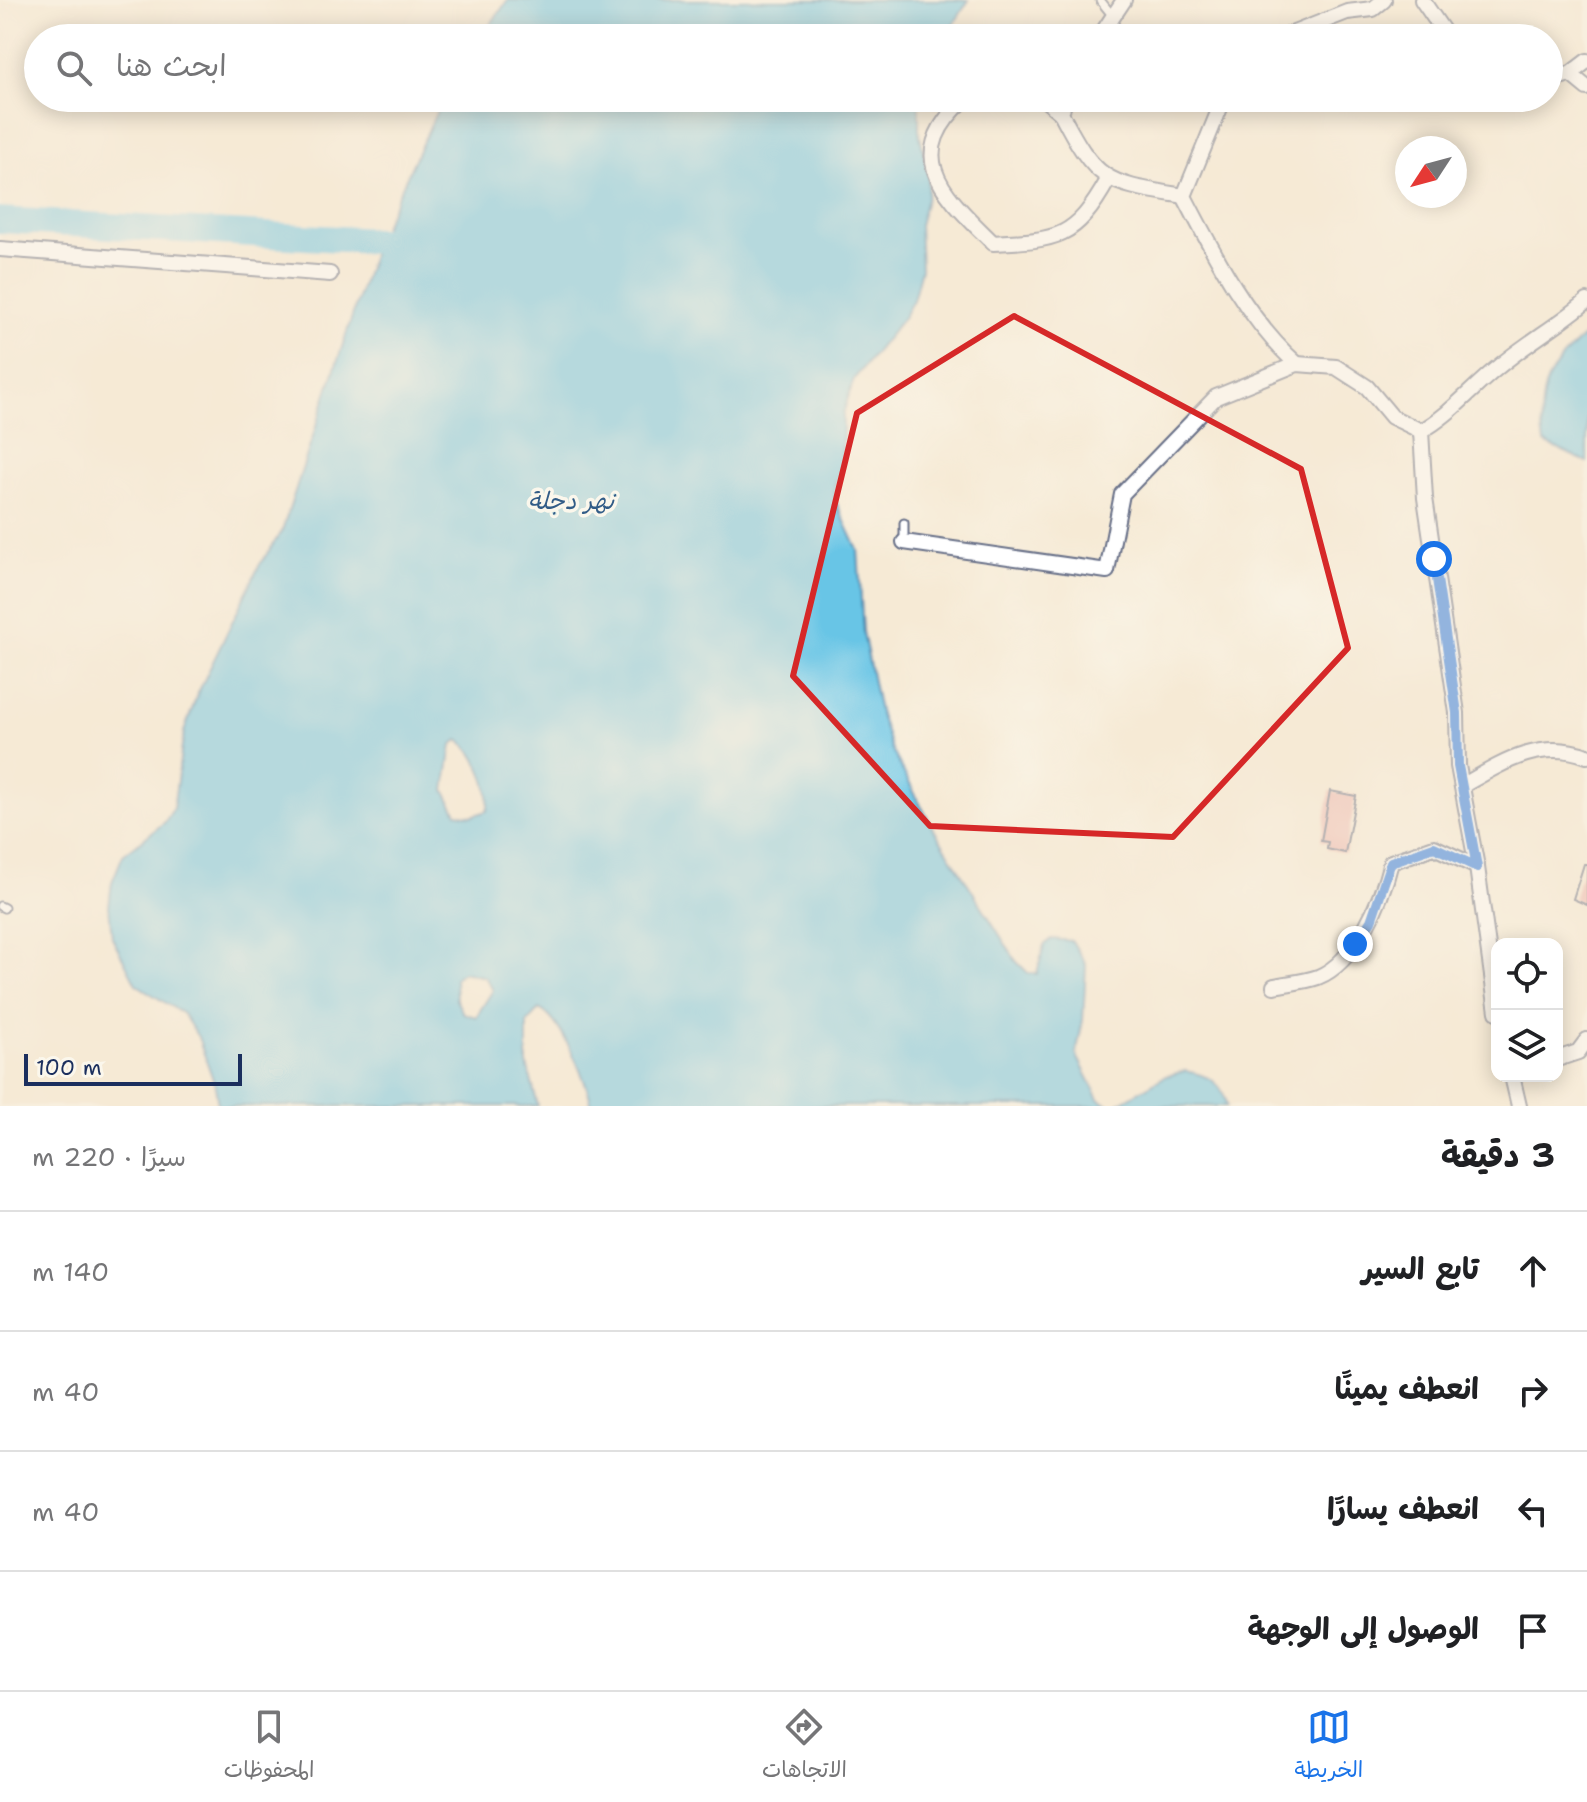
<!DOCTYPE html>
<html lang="ar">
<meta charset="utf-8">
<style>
:root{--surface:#fff;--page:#f6f6f6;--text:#202124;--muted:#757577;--line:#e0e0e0;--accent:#1a73e8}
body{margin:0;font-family:"Shantell Sans","Playpen Sans Arabic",sans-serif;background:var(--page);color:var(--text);direction:rtl}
.controls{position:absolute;right:24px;bottom:24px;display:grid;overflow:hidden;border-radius:16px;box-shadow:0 4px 20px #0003}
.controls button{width:72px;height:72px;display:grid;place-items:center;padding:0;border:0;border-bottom:2px solid var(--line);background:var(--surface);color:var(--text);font:40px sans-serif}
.compass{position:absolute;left:1395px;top:136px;width:72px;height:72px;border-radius:50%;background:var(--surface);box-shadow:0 4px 20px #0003;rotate:234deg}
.scale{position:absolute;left:24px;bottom:20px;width:218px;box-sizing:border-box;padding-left:8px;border:4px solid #1b2f5e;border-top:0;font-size:22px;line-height:28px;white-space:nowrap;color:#1b2f5e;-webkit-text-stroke:6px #fbf7ec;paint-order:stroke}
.stop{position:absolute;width:24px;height:24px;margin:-18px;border:6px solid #1a73e8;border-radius:50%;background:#fff}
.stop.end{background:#1a73e8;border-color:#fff;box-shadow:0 2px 8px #0008}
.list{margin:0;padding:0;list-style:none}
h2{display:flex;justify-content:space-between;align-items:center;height:104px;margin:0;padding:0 32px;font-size:34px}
h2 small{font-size:26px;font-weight:400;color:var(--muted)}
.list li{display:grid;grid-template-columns:52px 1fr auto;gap:24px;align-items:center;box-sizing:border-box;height:120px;padding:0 32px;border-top:2px solid var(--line)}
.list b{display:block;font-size:30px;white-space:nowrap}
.list em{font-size:26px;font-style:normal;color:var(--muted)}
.icon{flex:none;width:44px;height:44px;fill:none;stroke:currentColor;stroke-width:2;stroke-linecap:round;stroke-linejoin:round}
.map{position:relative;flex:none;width:1587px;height:1106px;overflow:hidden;direction:ltr}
.search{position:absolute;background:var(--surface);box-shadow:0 4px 20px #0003;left:24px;right:24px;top:24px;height:88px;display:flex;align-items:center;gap:20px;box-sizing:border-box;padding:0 28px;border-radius:44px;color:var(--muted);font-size:30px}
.sheet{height:584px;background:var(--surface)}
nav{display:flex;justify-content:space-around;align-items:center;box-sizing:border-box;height:112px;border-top:2px solid var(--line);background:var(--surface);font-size:22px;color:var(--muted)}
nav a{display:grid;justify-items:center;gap:4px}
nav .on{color:var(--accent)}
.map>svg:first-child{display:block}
.water{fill:#68c5e6;stroke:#427aa2;stroke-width:2;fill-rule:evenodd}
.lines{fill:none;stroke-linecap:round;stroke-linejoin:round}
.river{stroke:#68c5e6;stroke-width:26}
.building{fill:#ebaca7}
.service-casing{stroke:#687088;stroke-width:11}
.minor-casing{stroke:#687088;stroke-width:18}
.service{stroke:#fff;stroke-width:7}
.minor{stroke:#fff;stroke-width:14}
.route{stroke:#1a73e8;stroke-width:10}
.marked{fill:none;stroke:#d62828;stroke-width:6;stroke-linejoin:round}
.labels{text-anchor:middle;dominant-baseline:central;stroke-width:7;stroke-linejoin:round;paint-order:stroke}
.water-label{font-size:24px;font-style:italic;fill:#325c87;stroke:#fbf7ec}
</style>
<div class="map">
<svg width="1587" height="1106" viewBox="0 0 1587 1106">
<rect width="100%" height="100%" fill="#fbf7ec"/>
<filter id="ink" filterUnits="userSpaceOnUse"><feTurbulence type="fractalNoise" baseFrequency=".0125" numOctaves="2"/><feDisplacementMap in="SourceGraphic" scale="16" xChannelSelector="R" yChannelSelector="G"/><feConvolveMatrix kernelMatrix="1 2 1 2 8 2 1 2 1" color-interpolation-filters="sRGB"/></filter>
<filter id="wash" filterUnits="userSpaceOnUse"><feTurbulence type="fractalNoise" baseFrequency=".006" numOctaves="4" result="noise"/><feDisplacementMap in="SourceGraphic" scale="32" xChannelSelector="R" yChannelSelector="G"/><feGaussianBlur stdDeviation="1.8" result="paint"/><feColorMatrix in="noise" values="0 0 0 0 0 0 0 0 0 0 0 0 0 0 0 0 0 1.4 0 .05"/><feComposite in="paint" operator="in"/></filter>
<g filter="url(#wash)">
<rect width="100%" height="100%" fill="#f6ead5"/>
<g class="water">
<path d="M508,0H969L945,38H481Z"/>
<path d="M443,98H919V131L928,174L927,195L919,225L921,269L913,300L903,318L854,379L843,414L842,464L835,484V500L858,550L863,632L879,712L892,750L930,823L1016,961L1028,973L1037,974L1044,945L1052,939L1072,941L1086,965L1083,1020L1076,1054L1099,1099L1110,1106H592C587,1082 561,1018 539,1009L527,1023V1064L538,1106H218L215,1085L198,1037L183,1014L136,984L112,937L109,906L112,882L123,855L165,822L173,809L184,732L198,693L259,566L282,531L376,243ZM458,740C477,750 493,790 487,811L472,816L457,813L445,790L452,745ZM462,972L485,977L493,990L476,1017L463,1013L456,1000L455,978Z"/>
<path d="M1587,333V462L1544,443C1535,388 1548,369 1587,333Z"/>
<path d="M1185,1071C1208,1075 1223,1082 1227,1106H1114L1166,1076Z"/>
</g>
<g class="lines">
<path class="river" d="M0,220L412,243"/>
</g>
<g id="blocks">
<g class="building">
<path d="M1330,791L1356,796L1345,853L1327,849L1328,842L1321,841Z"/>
<path d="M1584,864H1587V905L1573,899Z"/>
</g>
</g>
</g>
<g filter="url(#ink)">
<use href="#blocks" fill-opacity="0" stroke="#687088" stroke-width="2"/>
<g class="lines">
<g class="service-casing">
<g id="service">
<path d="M1100,0L1112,15"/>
<path d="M904,523V542"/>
<path d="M0,906L4,908"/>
</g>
</g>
<g class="minor-casing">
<g id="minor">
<path d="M1422,0L1448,38"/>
<path d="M1099,38L1124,0"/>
<path d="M1281,38L1347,12L1373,9L1384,0"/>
<path d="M1570,74L1587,88"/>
<path d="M1549,80L1570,74L1587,61"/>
<path d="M966,98C899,157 945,195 993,243C1058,240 1075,239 1108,180"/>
<path d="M1043,98L1061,113"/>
<path d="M1066,98L1061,113C1098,185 1107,183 1184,196"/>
<path d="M1224,98L1184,196C1214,254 1248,321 1297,364"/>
<path d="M0,249L330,274"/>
<path d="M904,542L1107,571L1122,494L1216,397L1297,364L1336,367L1367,387L1392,417L1421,431"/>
<path d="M1462,786C1502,763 1540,738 1587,756"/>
<path d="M1274,986C1288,983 1304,982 1318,977C1356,962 1382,899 1391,862L1434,847L1477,867"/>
<path d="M1497,1012L1477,867L1458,766L1457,713L1425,498L1421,431C1449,416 1471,389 1497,368C1525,344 1559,325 1587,301"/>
<path d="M1557,1059L1578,1052L1587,1040"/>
<path d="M1512,1076L1519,1106"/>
</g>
</g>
<use href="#service" class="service"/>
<use href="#minor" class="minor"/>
</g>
</g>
<g class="lines" filter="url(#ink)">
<path class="route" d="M1355,944L1371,921L1391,862L1434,847L1477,867L1458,766L1457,713L1434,559"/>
</g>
<path d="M0 0H1587V1106H0ZM1014,316L1301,469L1348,648L1173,837L930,826L793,676L857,413Z" fill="#f6ead5" fill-opacity=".55" fill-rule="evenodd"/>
<path class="marked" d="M1014,316L1301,469L1348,648L1173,837L930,826L793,676L857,413Z"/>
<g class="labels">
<g class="water-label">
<text x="571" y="501">نهر دجلة</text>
</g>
</g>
</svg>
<div class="controls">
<button><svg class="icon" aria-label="locate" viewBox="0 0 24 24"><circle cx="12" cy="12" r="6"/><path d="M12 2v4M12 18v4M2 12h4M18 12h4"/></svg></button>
<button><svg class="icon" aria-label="layers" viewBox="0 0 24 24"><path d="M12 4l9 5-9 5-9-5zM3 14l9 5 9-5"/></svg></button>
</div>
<svg class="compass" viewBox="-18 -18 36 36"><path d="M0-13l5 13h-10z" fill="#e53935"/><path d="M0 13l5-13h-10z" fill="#757577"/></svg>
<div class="scale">100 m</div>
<div class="stop" style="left:1434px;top:559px"></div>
<div class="stop end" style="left:1355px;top:944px"></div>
<div class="search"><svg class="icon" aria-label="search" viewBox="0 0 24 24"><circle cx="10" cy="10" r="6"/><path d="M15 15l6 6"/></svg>ابحث هنا</div>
</div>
<section class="sheet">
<h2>3 دقيقة<small>سيرًا · 220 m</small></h2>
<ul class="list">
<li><svg class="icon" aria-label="ahead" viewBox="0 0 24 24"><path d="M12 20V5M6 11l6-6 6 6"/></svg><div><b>تابع السير</b></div><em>140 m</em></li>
<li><svg class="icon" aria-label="right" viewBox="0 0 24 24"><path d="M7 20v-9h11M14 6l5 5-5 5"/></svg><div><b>انعطف يمينًا</b></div><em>40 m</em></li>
<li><svg class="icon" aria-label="left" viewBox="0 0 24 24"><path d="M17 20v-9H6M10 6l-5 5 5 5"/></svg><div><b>انعطف يسارًا</b></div><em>40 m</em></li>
<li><svg class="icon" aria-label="arrive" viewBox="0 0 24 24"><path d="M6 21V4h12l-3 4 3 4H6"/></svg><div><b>الوصول إلى الوجهة</b></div></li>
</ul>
</section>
<nav>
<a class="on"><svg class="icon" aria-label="map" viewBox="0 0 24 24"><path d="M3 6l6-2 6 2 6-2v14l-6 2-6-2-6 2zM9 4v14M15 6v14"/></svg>الخريطة</a>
<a><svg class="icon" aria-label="directions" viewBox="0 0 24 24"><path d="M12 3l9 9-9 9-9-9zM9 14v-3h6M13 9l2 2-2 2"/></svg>الاتجاهات</a>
<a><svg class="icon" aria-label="saved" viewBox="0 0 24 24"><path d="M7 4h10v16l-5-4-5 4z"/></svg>المحفوظات</a>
</nav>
